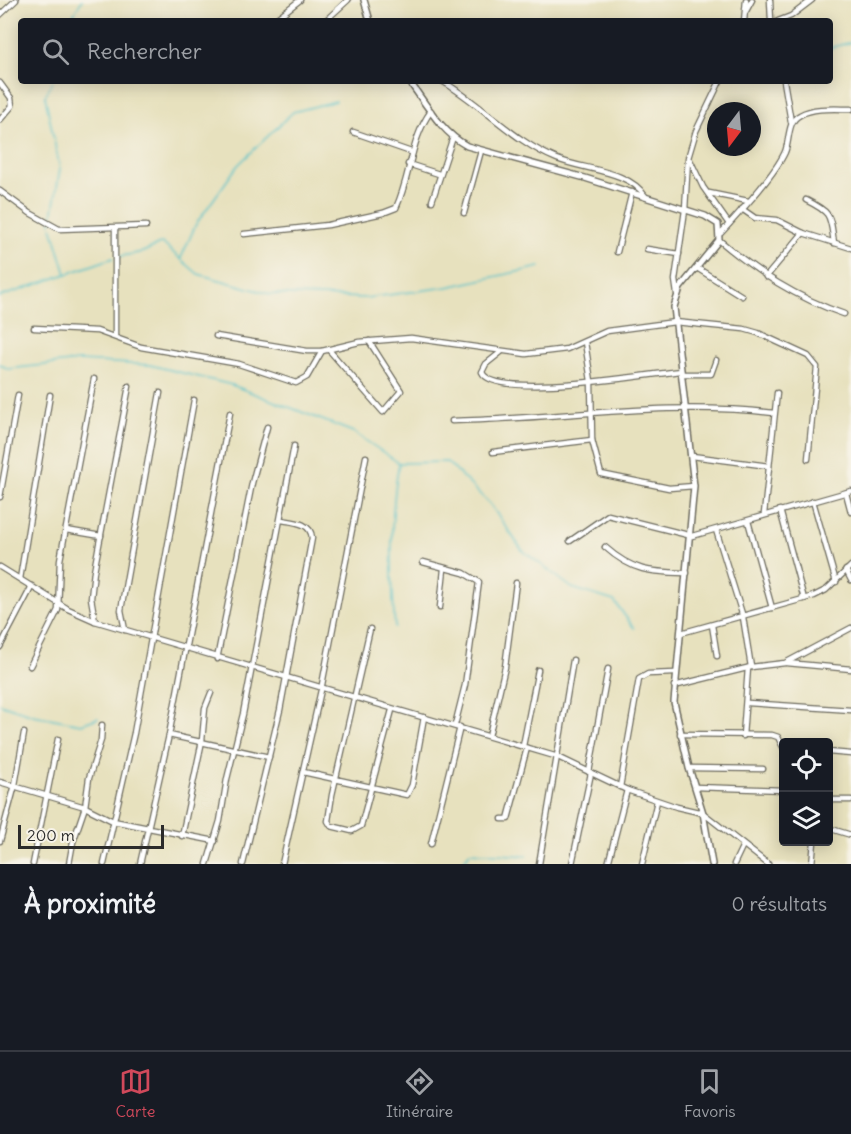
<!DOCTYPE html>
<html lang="fr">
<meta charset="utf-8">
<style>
:root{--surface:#171b24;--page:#20242c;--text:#f1f3f6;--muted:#9ea1a6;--line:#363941;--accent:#d1495b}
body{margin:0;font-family:Delius,sans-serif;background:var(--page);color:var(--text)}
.controls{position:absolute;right:18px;bottom:18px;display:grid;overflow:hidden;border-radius:6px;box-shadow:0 3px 15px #0003}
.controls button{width:54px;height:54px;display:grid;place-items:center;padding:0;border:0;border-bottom:2px solid var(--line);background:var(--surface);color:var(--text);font:30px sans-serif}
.compass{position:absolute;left:707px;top:102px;width:54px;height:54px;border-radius:50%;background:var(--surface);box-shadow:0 3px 15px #0003;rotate:196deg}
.scale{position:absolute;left:18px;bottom:15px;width:146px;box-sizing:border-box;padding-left:6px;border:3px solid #2b2b2b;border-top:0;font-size:16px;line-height:21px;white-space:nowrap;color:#2b2b2b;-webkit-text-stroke:4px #f7f3e8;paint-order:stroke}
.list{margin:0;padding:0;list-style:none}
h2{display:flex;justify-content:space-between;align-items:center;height:78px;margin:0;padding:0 24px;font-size:26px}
h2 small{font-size:20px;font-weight:400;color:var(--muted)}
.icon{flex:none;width:33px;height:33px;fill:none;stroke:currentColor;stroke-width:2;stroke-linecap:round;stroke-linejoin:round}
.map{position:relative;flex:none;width:851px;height:864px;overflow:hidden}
.search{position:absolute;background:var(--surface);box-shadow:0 3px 15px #0003;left:18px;right:18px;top:18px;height:66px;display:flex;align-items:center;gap:15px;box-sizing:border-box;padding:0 21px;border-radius:6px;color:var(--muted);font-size:22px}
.sheet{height:186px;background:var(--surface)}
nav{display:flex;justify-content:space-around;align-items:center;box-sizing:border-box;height:84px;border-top:2px solid var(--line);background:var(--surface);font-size:16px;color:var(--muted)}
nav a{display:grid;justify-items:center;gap:3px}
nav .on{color:var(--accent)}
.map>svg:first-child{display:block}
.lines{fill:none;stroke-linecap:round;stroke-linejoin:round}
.stream{stroke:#53c1c9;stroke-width:1.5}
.minor-casing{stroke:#6d6b5e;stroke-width:7}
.tertiary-casing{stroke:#6d6b5e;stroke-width:8}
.minor{stroke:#fff;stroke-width:4.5}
.tertiary{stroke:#fff;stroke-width:5}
</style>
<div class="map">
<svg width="851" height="864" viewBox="0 0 851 864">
<rect width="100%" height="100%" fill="#f7f3e8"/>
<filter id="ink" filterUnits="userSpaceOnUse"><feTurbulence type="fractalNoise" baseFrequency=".0167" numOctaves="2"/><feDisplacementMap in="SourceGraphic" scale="12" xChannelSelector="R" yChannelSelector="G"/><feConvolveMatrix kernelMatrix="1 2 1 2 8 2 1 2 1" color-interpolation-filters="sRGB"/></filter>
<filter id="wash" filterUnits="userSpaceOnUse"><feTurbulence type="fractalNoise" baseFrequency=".008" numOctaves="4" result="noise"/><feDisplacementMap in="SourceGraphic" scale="24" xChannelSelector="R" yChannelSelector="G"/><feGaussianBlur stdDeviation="1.35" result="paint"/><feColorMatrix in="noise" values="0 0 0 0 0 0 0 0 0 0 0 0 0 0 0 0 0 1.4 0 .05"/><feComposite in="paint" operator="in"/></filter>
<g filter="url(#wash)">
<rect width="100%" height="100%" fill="#e7e1be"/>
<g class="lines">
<g class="stream">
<path d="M70,21L82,0"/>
<path d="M830,48L851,42"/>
<path d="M51,223L60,169L45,96L53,81"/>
<path d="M52,227L66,274"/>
<path d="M117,257L143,252L162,243L198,274L270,294L366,298L447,287L540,267"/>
<path d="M181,258L196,224L238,165L293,112L336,101"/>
<path d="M0,297L113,258"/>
<path d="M0,364L8,369L79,361L150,365L232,385L299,411L353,432L399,463L447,462L490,504L522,550L572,588L614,601L634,628"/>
<path d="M395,628C391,572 389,519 399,463"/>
<path d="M0,704L33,715L81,724L98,718"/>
<path d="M462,864L470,852L527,856"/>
</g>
</g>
</g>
<g filter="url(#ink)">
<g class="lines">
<g class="minor-casing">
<g id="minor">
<path d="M770,0L771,21"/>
<path d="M746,11L752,0"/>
<path d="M0,15L16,0"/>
<path d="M273,21L300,0"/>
<path d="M325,21L348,0"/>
<path d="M744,21L746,0"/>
<path d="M778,21L791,16L812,0"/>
<path d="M442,81C482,104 514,142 557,159C584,170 629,170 645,196"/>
<path d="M784,81L791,122"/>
<path d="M0,83L11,98L12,106L0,120"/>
<path d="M353,132L411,152"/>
<path d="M690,160L703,187L729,224"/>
<path d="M408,164L439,174"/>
<path d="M0,191L30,213L59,229L146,226"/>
<path d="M709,193L748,201"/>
<path d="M806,200C832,213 830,215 834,243"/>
<path d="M432,201L453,137"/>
<path d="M742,209L755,218L777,220L803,233L851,248"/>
<path d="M464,213L481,151"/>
<path d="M721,233C739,213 774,176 785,152C790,140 787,121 800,115C814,107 835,109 851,109"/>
<path d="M244,234L328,225L383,213L396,208C411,176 410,140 431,111"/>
<path d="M719,240C757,272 796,298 844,314"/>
<path d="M647,249L679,254"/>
<path d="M617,252L632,192"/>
<path d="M697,268L742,296"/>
<path d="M766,277L803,233"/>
<path d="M677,294L675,280L685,210L688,158L696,131L720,81"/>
<path d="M34,328L97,331L141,347L239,364L296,383L307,377L322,351"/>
<path d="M115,336V228"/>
<path d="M216,336L307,351H322L359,342L411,338L526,354L567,349L607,331L675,322L744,329L758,333L808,356L817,367L808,459"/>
<path d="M585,342L591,381L592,440L601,474L669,488L694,486"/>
<path d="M329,350L383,412L401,391L369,341"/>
<path d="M501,352L486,364L482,372C494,401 650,374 681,371"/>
<path d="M681,374H711L716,360"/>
<path d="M452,421C560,419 666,400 774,413"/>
<path d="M493,452L592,440"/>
<path d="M692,456L769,466"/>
<path d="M846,493L851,512"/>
<path d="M0,497L18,395"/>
<path d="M813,501L836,582"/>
<path d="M780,510L804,599"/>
<path d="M764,514L777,393"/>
<path d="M748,521L772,608"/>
<path d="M66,530L101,536"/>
<path d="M716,530L743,617L751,667"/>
<path d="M570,541L608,515L692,536L851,491"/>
<path d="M605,547C633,572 651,572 687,573"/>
<path d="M423,562L464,573L479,582L465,685L455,725"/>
<path d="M0,567L68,609L95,621L558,757L627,790L677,807L703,813L768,864"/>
<path d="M846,570L851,580"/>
<path d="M20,579L50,395"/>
<path d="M440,607L444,569"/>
<path d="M95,621L91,598L94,571L129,386"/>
<path d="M712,625L717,656"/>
<path d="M370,629L332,795L328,821L331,826L352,831L361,826L392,710"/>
<path d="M125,630L121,610L160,393"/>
<path d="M681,633L814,596L826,590L851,566"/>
<path d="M0,647L32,586"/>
<path d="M217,659L252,483L267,427"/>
<path d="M787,663L851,669"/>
<path d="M30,666L58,610L60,560L94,379"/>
<path d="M674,686L751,667L785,663L851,628"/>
<path d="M748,703L851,710"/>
<path d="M680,734L772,735L778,737L784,749"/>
<path d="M169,735L269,757"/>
<path d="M489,736L505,667L516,583"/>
<path d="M743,736L748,668"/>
<path d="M523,746L538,670"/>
<path d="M828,752L851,754"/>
<path d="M689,768L763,769"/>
<path d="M303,772L407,795L412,785L424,717"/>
<path d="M589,772L608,669"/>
<path d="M0,782L85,807L113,821L215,841"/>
<path d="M620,787L639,679L648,674L675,673"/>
<path d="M695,787L784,790"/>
<path d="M828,800H851"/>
<path d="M502,819H508L527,748"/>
<path d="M828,828L851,835"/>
<path d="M182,836L202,741L205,708L211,693"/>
<path d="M0,841L15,785L24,733"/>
<path d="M431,844L460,727"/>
<path d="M33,864L58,739"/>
<path d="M69,864L73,842L85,807L89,778L101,740L102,725"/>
<path d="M104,864L134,733L194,400"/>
<path d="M140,864L169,735L230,413"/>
<path d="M207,864L220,821L227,779L243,714L294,446"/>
<path d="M243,864L280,710L312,538C311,522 293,522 281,520"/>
<path d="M282,864L321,690L366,457"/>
<path d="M539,864L573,660"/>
<path d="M572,864L591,773"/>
<path d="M608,864L627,790"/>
<path d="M642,864L657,801"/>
<path d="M734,864L743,845"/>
<path d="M812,864L814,842"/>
</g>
</g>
<g class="tertiary-casing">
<g id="tertiary">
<path d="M364,0L370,21"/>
<path d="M409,81C426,104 441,132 467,146L585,178L705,216L718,224L719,240L680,288L674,307L694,486L674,702L689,768L703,813L712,864"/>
</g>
</g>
<use href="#minor" class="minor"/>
<use href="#tertiary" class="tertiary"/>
</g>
</g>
</svg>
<div class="controls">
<button><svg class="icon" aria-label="locate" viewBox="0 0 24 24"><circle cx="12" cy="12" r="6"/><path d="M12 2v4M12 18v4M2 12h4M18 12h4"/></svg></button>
<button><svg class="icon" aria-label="layers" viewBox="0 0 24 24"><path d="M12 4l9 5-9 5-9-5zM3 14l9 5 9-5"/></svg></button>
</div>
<svg class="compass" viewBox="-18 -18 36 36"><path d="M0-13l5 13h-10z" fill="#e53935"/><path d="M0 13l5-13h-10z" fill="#9ea1a6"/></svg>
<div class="scale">200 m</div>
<div class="search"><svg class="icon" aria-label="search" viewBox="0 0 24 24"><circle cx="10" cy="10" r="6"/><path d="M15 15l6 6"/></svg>Rechercher</div>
</div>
<section class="sheet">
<h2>À proximité<small>0 résultats</small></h2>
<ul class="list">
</ul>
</section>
<nav>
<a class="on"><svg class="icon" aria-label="map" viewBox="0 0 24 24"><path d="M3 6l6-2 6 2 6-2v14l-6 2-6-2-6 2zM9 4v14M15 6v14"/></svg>Carte</a>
<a><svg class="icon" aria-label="directions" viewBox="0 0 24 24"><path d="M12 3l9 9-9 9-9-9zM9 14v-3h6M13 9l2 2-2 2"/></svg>Itinéraire</a>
<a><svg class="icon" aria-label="saved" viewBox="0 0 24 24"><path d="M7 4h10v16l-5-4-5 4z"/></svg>Favoris</a>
</nav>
